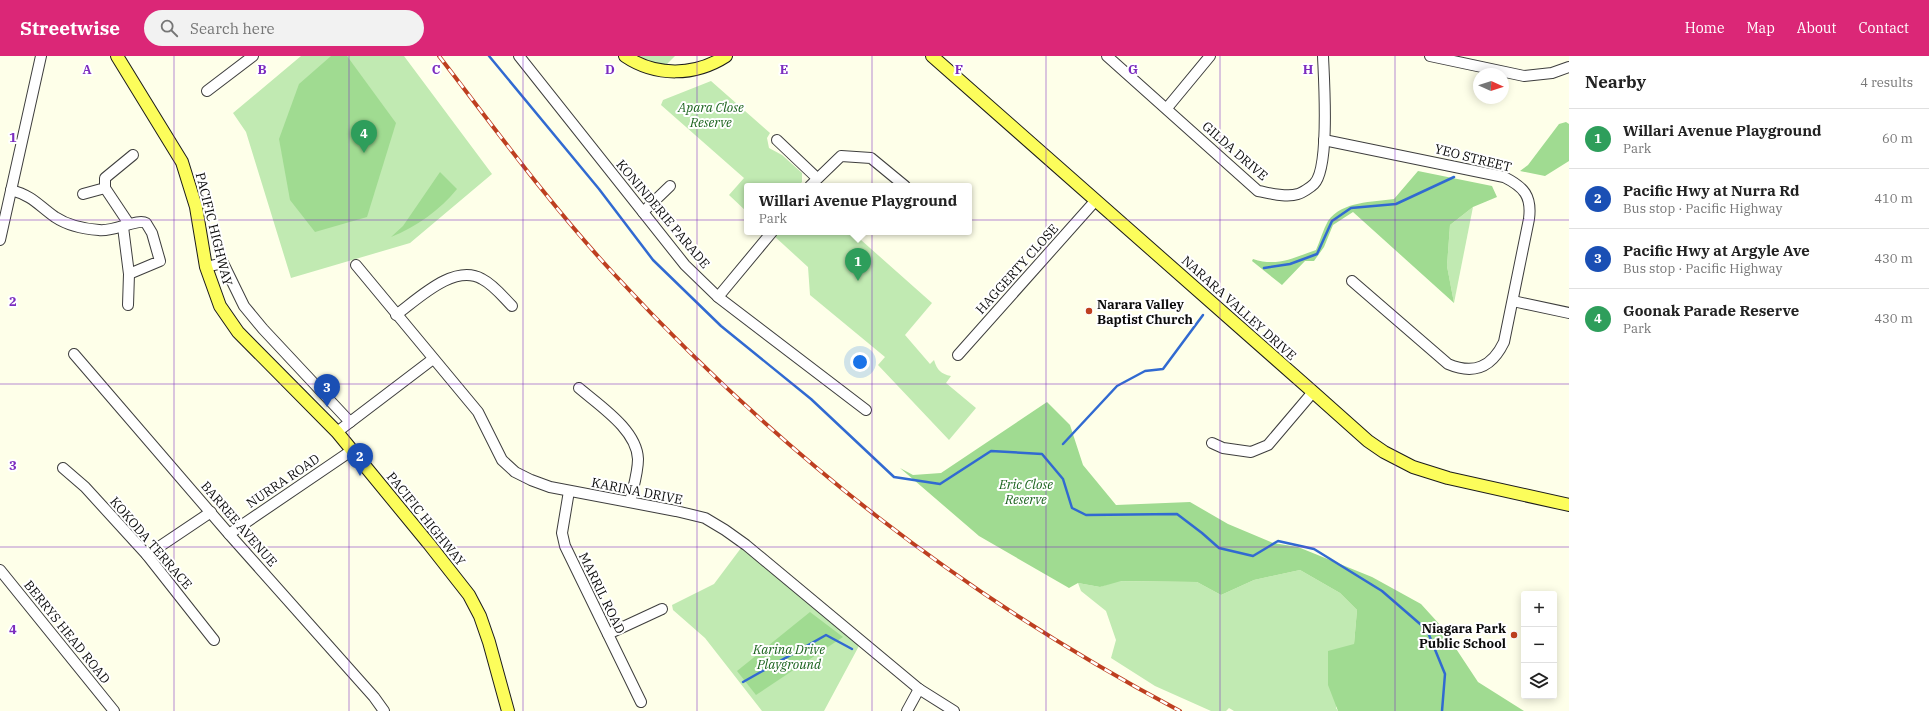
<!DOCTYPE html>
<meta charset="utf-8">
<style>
:root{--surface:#fff;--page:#f2f2f2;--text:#222;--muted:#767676;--line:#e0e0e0;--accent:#db2777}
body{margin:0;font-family:"IBM Plex Serif",serif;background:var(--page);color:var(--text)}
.controls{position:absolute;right:12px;bottom:12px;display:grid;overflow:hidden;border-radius:4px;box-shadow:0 2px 10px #0003}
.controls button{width:36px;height:36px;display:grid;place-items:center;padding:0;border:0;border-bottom:1px solid var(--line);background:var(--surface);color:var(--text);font:20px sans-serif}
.compass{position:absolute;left:1473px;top:12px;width:36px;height:36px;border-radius:50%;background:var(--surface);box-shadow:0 2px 10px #0003;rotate:93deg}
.you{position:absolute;left:860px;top:306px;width:14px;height:14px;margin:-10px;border:3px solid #fff;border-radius:50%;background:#1a73e8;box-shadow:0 0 0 6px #1a73e833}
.badge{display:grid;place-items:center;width:26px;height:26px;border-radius:50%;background:var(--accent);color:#fff;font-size:13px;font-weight:700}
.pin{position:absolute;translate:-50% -33px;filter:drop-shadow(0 1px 2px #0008)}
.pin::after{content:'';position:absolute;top:21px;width:14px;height:12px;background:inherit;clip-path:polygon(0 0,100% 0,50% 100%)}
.popup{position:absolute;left:744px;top:127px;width:228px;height:52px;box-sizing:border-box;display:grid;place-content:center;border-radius:4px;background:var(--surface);filter:drop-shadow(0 1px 3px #0005);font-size:13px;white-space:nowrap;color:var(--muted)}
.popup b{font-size:15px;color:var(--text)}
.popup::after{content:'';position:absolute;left:50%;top:100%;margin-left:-8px;border:8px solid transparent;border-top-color:var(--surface)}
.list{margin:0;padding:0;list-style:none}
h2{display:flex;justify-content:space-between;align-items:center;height:52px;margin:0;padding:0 16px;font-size:17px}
h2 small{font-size:13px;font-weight:400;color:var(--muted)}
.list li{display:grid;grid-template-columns:26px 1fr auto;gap:12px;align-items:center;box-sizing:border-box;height:60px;padding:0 16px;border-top:1px solid var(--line)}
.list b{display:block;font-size:15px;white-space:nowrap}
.list p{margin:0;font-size:13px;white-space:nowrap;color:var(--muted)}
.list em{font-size:13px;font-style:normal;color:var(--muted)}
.icon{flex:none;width:22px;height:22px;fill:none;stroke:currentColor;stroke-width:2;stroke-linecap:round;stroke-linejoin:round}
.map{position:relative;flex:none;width:1569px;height:655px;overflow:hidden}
header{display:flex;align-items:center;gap:24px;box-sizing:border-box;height:56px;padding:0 20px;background:var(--accent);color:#fff}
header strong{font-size:19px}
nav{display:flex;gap:22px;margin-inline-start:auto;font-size:14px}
.search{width:280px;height:36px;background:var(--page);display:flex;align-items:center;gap:10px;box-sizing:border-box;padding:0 14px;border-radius:22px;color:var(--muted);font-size:15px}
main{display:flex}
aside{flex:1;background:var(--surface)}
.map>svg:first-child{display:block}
.green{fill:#c1eab2}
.forest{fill:#a0db91}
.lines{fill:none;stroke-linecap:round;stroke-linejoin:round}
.stream{stroke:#316ad1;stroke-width:2.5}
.minor-casing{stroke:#3e3e3e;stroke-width:12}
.major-casing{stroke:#1c1c1c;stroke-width:14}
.minor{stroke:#fff;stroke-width:10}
.major{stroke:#fcfd5b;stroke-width:12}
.rail-casing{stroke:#be3f20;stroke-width:4}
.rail{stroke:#fff;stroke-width:2.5;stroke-dasharray:8;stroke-linecap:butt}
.grid{fill:none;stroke:#7b2cbf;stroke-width:1;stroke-opacity:0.55}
.poi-dot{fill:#be3f20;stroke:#fff;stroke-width:1.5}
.labels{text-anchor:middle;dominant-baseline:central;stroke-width:4;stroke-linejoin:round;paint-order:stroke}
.park-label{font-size:13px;font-style:italic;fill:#1a631d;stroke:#fff}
.street-label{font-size:13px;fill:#0b0b0b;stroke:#fff}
.poi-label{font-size:13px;font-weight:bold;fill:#0b0b0b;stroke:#fff;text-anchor:start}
.grid-label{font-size:13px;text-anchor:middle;font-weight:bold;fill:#7b2cbf;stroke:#fff;stroke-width:4;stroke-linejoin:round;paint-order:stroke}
</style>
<header>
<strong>Streetwise</strong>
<div class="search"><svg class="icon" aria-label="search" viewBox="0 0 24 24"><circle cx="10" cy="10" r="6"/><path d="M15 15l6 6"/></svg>Search here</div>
<nav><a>Home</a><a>Map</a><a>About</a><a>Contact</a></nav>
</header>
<main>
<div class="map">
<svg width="1569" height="655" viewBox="0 0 1569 655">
<rect width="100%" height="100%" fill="#feffe9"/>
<g class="green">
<path d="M301,0H404L492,118L410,187L291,222L246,76L233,57Z"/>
<path d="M637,0H675L666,9L643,4Z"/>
<path d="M711,25L770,77L767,82L769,92L782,99L802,117V126L798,130H747V156L729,139L744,122L661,49L663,44Z"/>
<path d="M1473,151L1454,247L1447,210L1450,169Z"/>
<path d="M776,176H852L932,247L905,279L930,308L934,304C937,314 941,318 951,320L946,327L976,352L949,384L878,309L885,301L810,239L808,211L773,179Z"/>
<path d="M741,492L860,588L824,655H762L705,582L673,554L672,549L714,528Z"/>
<path d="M1300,514L1340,537L1357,554L1354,588L1336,652L1338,655H1234L1229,652L1226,655H1211L1155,630L1111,602L1116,584L1106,555L1081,535L1078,527L1100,531L1116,525L1197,526L1221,539L1254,524Z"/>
</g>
<g class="forest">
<path d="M331,0H347L396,67L367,161L315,176L290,144L279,83L299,28Z"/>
<path d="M1566,66L1569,68V105L1545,120L1520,115L1528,109L1559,68Z"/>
<path d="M1418,115L1492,130L1497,141L1473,151L1450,169L1447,210L1454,247L1353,156L1333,169L1324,191L1314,205H1305L1282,229L1252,205L1253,203C1277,211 1293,202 1316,194C1320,185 1323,174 1328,165C1342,145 1373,146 1394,143Z"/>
<path d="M440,116L457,133C440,154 416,171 391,181L403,170Z"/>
<path d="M1047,346L1070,369L1083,409L1116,449L1190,446L1228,468L1273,487L1298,491L1372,521L1421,548L1441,570L1478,626L1524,655H1338L1328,629V595L1354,588L1357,554L1340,537L1300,514L1254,524L1221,539L1197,526L1121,525L1100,531L1078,527L1069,532L979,480L900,412L913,419L941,417Z"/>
<path d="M810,556L843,581L756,639L737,615Z"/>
</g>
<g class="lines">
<g class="stream">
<path d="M489,0L599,133L653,204L721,270L811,343L894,421L940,428L991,395L1042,398L1063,423L1072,452L1086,459L1177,458L1202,477L1219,492L1253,500L1278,485L1314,493L1382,535L1427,574L1445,618L1442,655"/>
<path d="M1264,212L1290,208L1317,198L1332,165L1351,152L1396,148L1454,121"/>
<path d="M1063,388L1117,330L1145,315L1163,313L1203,259"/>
<path d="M743,626L826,579L852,593"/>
</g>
<g class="minor-casing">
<g id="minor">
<path d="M519,0L685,209L718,241L866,354"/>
<path d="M1107,0L1258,135C1270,137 1286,142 1298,138C1302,137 1311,131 1314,128C1330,112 1324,25 1323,0"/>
<path d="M1430,0L1524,20L1552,17L1569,11"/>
<path d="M207,35L253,0"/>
<path d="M1167,52L1210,0"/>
<path d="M777,84L817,122"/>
<path d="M1324,84L1504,121C1524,131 1532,140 1529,163L1504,286C1492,311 1474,319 1448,308L1352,225"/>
<path d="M810,130L841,100L871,102L905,130"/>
<path d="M105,132L129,168"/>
<path d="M11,134C33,140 38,149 55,161C67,169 85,173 99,174C114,176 138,162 146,167L152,177L160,205L129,218"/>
<path d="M83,138L105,132V122L133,99"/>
<path d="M643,156L670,130"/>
<path d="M123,171L129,218L128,249"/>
<path d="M0,184L41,0"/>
<path d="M356,209L478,356L502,404L515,416L531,424L550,431L676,455L705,462L725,474L746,489L919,633L954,655"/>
<path d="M206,211L223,207L244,250L263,273L350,366"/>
<path d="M718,241L772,176"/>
<path d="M1513,245L1569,257"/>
<path d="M396,259C418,243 454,207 482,223C494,229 503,241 512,250"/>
<path d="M74,298L229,478L374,641L384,655"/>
<path d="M958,299L1096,144"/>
<path d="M579,332C600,350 637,374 638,403C638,417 633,432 630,446"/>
<path d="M337,376L433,303"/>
<path d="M1212,387L1223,392L1251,396L1268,389L1313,336"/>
<path d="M63,412L85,431L147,499L214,584"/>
<path d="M569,435L562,477L565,490L641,646"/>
<path d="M229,478L351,395"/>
<path d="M147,499L211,456"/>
<path d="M0,514L114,655"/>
<path d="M608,578L662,553"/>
<path d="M907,655L919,633"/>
</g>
</g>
<g class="major-casing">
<g id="major">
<path d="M117,0L182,106L196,151L206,211L220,250L238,276L337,376L429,488L469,539L480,560L489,586L508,655"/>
<path d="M625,0C656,21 695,20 726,0"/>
<path d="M932,0L1313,336L1368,385L1384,396L1413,411L1448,422L1569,449"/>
</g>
</g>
<use href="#minor" class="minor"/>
<use href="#major" class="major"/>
<g class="rail-casing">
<path id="rail" d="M439,0C496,74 551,150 615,219C782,400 963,540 1180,655"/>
</g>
<use href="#rail" class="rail"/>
</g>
<path class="grid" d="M174,0V655M349,0V655M523,0V655M697,0V655M872,0V655M1046,0V655M1220,0V655M1395,0V655M0,164H1569M0,328H1569M0,491H1569"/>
<g class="poi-dot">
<circle cx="1089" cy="255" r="4"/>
<circle cx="1514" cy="579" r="4"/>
</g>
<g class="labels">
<g class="park-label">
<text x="711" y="51">Apara Close<tspan x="711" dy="15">Reserve</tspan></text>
<text x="1026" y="428">Eric Close<tspan x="1026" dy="15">Reserve</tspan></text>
<text x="789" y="593">Karina Drive<tspan x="789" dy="15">Playground</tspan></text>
</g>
<g class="street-label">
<text transform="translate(1235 95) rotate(41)">GILDA DRIVE</text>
<text transform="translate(1473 102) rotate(14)">YEO STREET</text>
<text transform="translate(663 158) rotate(50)">KONINDERIE PARADE</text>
<text transform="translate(214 173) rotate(76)">PACIFIC HIGHWAY</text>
<text transform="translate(1017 213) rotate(-48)">HAGGERTY CLOSE</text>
<text transform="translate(1239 252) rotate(42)">NARARA VALLEY DRIVE</text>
<text transform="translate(283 425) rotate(-34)">NURRA ROAD</text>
<text transform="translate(637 435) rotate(11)">KARINA DRIVE</text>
<text transform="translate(426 463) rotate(51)">PACIFIC HIGHWAY</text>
<text transform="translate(239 468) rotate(49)">BARREE AVENUE</text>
<text transform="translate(151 487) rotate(49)">KOKODA TERRACE</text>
<text transform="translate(602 537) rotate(64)">MARRIL ROAD</text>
<text transform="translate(67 576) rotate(51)">BERRYS HEAD ROAD</text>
</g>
<g class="poi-label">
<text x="1097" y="248">Narara Valley<tspan x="1097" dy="15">Baptist Church</tspan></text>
<text x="1506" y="572" text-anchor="end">Niagara Park<tspan x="1506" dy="15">Public School</tspan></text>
</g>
</g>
<g class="grid-label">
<text x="87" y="18">A</text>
<text x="262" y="18">B</text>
<text x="436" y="18">C</text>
<text x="610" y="18">D</text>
<text x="784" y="18">E</text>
<text x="959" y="18">F</text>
<text x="1133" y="18">G</text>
<text x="1308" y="18">H</text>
<text x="13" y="86">1</text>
<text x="13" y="250">2</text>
<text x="13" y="414">3</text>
<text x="13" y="578">4</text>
</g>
</svg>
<div class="controls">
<button>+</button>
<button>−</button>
<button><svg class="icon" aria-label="layers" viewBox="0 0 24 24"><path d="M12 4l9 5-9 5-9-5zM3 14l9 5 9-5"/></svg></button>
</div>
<svg class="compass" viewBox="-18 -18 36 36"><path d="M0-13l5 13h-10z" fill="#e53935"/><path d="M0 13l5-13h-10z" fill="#767676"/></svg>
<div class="you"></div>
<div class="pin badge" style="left:858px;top:225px;background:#2e9e5b">1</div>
<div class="popup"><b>Willari Avenue Playground</b>Park</div>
<div class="pin badge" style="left:360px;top:420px;background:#1a4fb4">2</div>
<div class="pin badge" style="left:327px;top:351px;background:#1a4fb4">3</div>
<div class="pin badge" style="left:364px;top:97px;background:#2e9e5b">4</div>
</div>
<aside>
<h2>Nearby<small>4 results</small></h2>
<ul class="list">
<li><span class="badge" style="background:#2e9e5b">1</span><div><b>Willari Avenue Playground</b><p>Park</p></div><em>60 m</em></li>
<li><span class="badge" style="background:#1a4fb4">2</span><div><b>Pacific Hwy at Nurra Rd</b><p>Bus stop · Pacific Highway</p></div><em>410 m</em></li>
<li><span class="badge" style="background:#1a4fb4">3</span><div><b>Pacific Hwy at Argyle Ave</b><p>Bus stop · Pacific Highway</p></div><em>430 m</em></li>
<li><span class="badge" style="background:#2e9e5b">4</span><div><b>Goonak Parade Reserve</b><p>Park</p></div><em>430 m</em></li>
</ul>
</aside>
</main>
